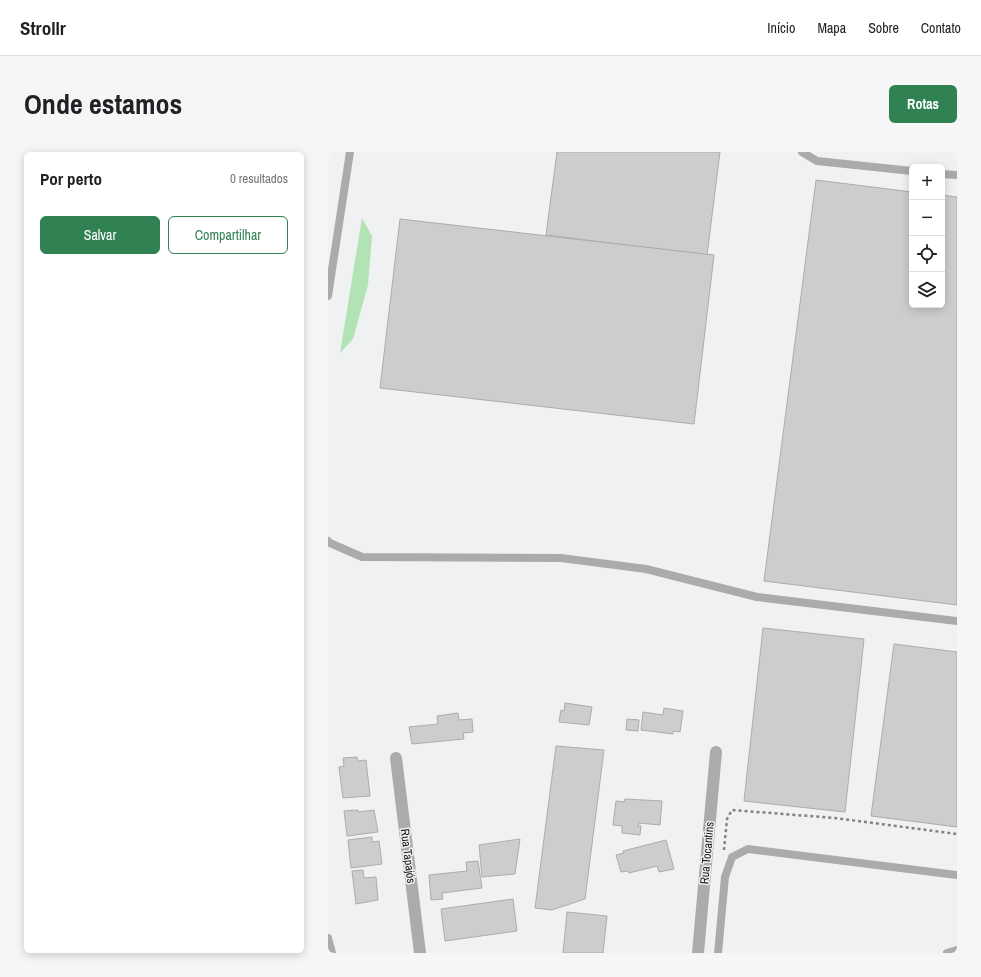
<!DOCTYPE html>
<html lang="pt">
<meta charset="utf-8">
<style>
:root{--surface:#fff;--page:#f6f6f6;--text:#202124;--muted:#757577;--line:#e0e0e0;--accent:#318253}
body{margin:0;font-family:"Archivo Narrow",sans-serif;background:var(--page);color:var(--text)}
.controls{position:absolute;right:12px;top:12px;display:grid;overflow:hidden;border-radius:6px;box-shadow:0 2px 10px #0003}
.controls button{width:36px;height:36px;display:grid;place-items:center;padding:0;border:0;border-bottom:1px solid var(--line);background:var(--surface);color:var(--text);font:20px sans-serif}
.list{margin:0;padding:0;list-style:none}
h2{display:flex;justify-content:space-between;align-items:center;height:52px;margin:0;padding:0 16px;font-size:17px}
h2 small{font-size:13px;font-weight:400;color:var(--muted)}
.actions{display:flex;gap:8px;padding:12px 16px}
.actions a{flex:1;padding:9px 0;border:1px solid var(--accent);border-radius:6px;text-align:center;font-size:14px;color:var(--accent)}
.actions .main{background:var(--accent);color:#fff}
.icon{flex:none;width:22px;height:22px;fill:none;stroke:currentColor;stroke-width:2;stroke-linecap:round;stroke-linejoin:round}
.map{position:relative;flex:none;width:629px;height:801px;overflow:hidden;border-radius:6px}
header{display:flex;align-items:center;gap:24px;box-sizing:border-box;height:56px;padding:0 20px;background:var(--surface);border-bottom:1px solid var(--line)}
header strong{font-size:19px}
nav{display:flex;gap:22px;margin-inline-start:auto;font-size:14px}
.intro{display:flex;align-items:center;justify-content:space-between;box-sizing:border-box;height:96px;padding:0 24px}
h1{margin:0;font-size:28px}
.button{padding:10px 18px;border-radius:6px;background:var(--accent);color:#fff;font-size:14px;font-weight:700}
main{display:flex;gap:24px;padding:0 24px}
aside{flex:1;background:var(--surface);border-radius:6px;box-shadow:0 2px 10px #0003}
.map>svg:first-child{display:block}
.green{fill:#b1e3b4}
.building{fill:#cfcdcc;stroke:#adabab}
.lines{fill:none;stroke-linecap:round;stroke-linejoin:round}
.path{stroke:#828282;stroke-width:2.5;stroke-dasharray:3 3;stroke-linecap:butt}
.lane{stroke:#acabab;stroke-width:8}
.street{stroke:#acabab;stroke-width:12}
.labels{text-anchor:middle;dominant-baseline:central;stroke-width:3;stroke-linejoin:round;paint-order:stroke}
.street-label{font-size:12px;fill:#202020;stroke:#f0f1f2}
</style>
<header>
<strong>Strollr</strong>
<nav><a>Início</a><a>Mapa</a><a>Sobre</a><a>Contato</a></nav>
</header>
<div class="intro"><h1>Onde estamos</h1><a class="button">Rotas</a></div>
<main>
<aside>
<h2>Por perto<small>0 resultados</small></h2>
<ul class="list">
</ul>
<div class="actions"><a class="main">Salvar</a><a>Compartilhar</a></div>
</aside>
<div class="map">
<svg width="629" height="801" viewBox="0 0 629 801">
<rect width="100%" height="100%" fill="#f0f1f2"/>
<path class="green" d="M34,66L44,84L40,133L25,187L12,201Z"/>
<g class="building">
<path d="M229,0H392L379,103L218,83Z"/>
<path d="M488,28L584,40V153H614V43L629,45V453L436,429Z"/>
<path d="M72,67L386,103L366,272L52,236Z"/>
<path d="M435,476L536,487L517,660L416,649Z"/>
<path d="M566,492L629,500V675L543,664Z"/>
<path d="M237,551L264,555L261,573L231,570L233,558L236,559Z"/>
<path d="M336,556L355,559L352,580L345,579V582L313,578L315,560L335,563Z"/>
<path d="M130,561L131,568L144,567L145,580L135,581L136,587L84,592L81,575L110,572L109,564Z"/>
<path d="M299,567L311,568L310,579L298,578Z"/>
<path d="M228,594L276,598L257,747L224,758L207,756Z"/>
<path d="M29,605L30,609L38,608L42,644L15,646L11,615L16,614L15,606Z"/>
<path d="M297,647L334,649L332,673L311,671L310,674H313L312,683L294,681V674L285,673L288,649L296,650Z"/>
<path d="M30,658V660L46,658L50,680L19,684L16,659Z"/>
<path d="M44,685V690L51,689L54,712L23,716L20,688Z"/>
<path d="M192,687L187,722L154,725L151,693Z"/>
<path d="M338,688L346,717L331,720L329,714L301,721L300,719L293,720L288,703L296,701L295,699Z"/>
<path d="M150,709L154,736L114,741L115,747L103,748L101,723L139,719L138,710Z"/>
<path d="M35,718L36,726L48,725L50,748L28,752L24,719Z"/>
<path d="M185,747L189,779L117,789L113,757Z"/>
<path d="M239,760L279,764L275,801H235Z"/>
</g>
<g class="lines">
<path class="path" d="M396,698L399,667L404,658L507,666L629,682"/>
<g class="lane">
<path d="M474,0L489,9L584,19"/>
<path d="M614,22L629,23"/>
<path d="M0,144L22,0"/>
<path d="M0,389L2,391L34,405L233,406L318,417L429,445L629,469"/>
<path d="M0,786L4,801"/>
<path d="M390,801L397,725L404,705L420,697L629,723"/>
<path d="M619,801L629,798"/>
</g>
<g class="street">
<path d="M68,606L92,801"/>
<path d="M370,801L388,600"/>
</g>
</g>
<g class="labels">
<g class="street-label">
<text transform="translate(379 701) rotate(-85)">Rua Tocantins</text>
<text transform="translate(80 704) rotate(83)">Rua Tapajós</text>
</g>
</g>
</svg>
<div class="controls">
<button>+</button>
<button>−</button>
<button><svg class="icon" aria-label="locate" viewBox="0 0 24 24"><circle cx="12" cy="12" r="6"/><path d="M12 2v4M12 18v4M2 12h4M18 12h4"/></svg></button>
<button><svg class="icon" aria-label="layers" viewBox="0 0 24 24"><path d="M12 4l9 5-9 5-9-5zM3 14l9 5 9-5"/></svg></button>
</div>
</div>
</main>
